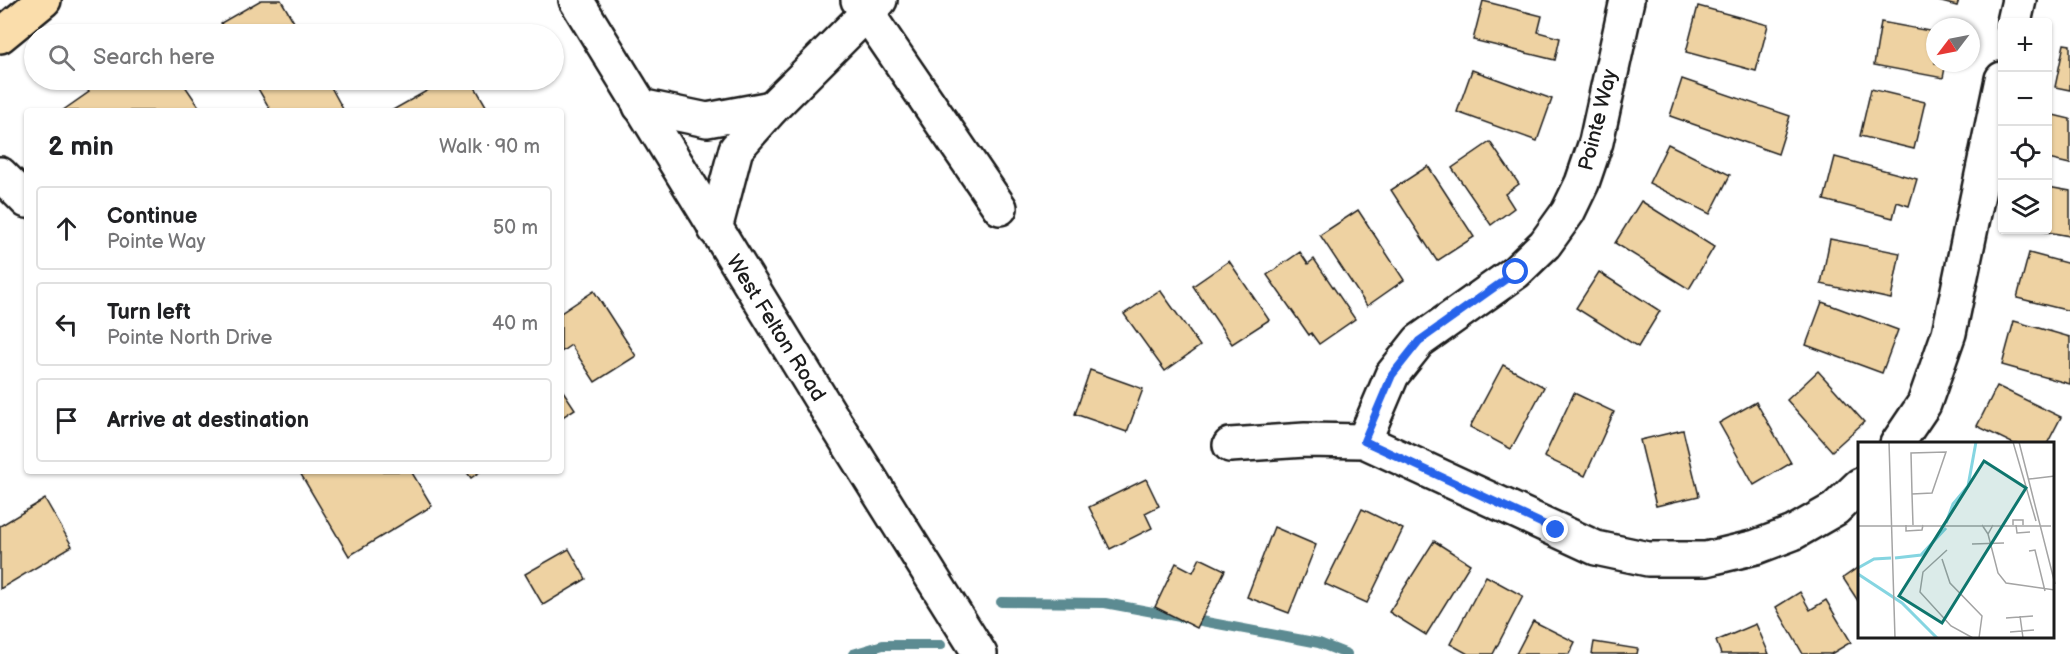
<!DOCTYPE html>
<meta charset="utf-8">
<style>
:root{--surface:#fff;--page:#f6f6f6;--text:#202124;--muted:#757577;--line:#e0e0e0}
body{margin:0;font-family:"Balsamiq Sans",sans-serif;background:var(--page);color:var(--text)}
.controls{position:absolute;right:18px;top:18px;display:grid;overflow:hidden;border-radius:6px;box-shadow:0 2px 4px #0004}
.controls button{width:54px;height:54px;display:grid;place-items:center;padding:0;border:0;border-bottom:2px solid var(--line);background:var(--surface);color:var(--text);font:30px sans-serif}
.compass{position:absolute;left:1926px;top:18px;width:54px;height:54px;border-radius:50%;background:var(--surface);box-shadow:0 2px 4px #0004;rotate:238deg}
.stop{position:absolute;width:18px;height:18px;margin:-14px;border:4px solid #2563eb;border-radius:50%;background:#fff}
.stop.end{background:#2563eb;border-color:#fff;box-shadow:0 2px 6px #0008}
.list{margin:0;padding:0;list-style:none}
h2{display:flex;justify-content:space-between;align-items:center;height:78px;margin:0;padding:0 24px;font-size:26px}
h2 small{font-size:20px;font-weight:400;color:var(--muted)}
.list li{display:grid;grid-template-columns:39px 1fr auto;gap:18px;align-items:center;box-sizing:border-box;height:84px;margin:0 12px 12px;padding:0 12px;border:2px solid var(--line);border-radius:6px}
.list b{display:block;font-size:22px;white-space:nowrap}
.list p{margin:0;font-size:20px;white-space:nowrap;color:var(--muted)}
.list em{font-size:20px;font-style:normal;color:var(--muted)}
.icon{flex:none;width:33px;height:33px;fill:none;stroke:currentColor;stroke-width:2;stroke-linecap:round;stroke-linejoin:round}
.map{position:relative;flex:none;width:2070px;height:654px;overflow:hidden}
.search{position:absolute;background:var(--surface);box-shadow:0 2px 4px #0004;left:24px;top:24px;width:540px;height:66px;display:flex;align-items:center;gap:15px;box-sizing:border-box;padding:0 21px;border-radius:33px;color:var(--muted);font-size:22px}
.panel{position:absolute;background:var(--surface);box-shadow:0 2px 4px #0004;left:24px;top:108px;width:540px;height:366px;border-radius:6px}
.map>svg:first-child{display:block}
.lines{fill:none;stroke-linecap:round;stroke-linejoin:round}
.stream{stroke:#5b8b92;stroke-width:10}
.building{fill:#eed2a2;stroke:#1c1c1c;stroke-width:1.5}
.minor-casing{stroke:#1c1c1c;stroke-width:38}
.major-casing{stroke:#1c1c1c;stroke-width:38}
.minor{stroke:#fff;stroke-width:33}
.major{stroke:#faddab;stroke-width:33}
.route{stroke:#2563eb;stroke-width:8}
.labels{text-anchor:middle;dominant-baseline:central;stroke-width:4.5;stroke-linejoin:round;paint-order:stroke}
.street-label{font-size:21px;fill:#1c1c1c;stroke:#fff}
.inset-river{fill:none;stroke:#85d5e1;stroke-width:3}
.inset-road{fill:none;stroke:#a4a4a4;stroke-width:1.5}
.view{fill:#0f766e;fill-opacity:0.15;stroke:#0f766e;stroke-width:3}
.inset-edge{fill:none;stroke:#1c1c1c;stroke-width:3}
</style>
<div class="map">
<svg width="2070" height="654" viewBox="0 0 2070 654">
<rect width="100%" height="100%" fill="#fff"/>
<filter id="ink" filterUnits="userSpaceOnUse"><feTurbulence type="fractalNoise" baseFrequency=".0167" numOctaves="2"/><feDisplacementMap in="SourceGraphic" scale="12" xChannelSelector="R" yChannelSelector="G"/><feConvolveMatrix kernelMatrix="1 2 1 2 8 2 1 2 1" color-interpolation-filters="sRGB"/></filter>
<g filter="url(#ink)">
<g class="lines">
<g class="stream">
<path d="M1001,602L1105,603L1319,643L1347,654"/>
<path d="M853,654L883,645H941"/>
</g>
</g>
<g class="building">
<path d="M261,0H281L301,34H227L221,23Z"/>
<path d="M1934,0H1959L1957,6Z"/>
<path d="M1483,1L1542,16L1538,32L1560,38L1555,60L1473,40Z"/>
<path d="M1698,6L1768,25L1756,71L1686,52Z"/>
<path d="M1881,22L1935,32V63H1946L1943,78L1874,65Z"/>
<path d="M2064,44L2070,45V90L2055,87Z"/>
<path d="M1472,70L1552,99L1537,141L1457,112Z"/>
<path d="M1682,79L1790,116L1778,154L1670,116Z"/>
<path d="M81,80H181L202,111H62L89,92Z"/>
<path d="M253,80H327L344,111H271Z"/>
<path d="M446,80H471L489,111H391Z"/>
<path d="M1871,89L1925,102L1914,149L1860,136Z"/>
<path d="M2049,114L2070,119V164L2048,159Z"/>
<path d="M1490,142L1519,184L1505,194L1514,208L1491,225L1452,168Z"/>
<path d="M1668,144L1730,175L1710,214L1649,183Z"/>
<path d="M1835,157L1917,179L1909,206L1897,202L1893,218L1824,200Z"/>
<path d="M1428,166L1474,237L1437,261L1391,190Z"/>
<path d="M2048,187L2070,191V236L2036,230H2048Z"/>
<path d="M1641,201L1714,247L1689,289L1615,243Z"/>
<path d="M1358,210L1404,280L1367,306L1320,235Z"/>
<path d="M1830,239L1900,253L1891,299L1821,284Z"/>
<path d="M1300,252L1308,264L1314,259L1355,319L1319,344L1311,333L1309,335L1267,275Z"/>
<path d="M2029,253L2070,264V311L2017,298Z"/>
<path d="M1229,261L1269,320L1232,344L1193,286Z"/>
<path d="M1599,272L1660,311L1638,347L1576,308Z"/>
<path d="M1160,290L1200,346L1165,371L1124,314Z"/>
<path d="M594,291L636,356L595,382L571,345L561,352V313Z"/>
<path d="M1822,302L1898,330L1882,373L1806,345Z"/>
<path d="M2014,321L2070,337V384L2002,365Z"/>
<path d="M1503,365L1544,387L1511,449L1470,427Z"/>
<path d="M1090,370L1143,389L1127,432L1075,414Z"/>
<path d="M1818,371L1864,422L1832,451L1787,400Z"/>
<path d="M1997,386L2061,417L2047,444H2014L1977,426Z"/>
<path d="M561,388L575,409L561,418Z"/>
<path d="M1574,393L1614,412L1585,476L1544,457Z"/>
<path d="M1756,402L1791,463L1754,485L1719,423Z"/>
<path d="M1683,430L1699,496L1656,506L1640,440Z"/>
<path d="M299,471H411L432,506L349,556Z"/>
<path d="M466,471H481L471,478Z"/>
<path d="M1146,479L1159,506L1145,513L1152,528L1110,549L1089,507Z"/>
<path d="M45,499L72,546L0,589V526Z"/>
<path d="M1362,509L1403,529L1367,603L1325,584Z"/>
<path d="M1274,527L1316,545L1289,613L1247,597Z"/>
<path d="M1434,541L1470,564L1426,635L1389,612Z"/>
<path d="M569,549L586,579L543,605L525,574Z"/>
<path d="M1200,558L1225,570L1197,628L1155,607L1176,563L1193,572Z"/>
<path d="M1860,566V604L1843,578Z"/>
<path d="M1486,576L1523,596L1493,654H1468L1450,644Z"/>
<path d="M1800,592L1810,610L1826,600L1851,642L1831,654H1803L1776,607Z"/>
<path d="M1533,621L1575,642L1569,654H1516Z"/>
<path d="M1756,624L1769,654H1721L1716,641Z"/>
<path d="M1594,642L1638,649L1637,654H1592Z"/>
</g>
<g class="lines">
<g class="minor-casing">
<g id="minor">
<path d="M576,0L836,424L980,654"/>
<path d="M858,0L1000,208"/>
<path d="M2014,22L2019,0"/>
<path d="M640,106L707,120L772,108L736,149L715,229"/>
<path d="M772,108L880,0"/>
<path d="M0,174L27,201"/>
<path d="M1364,441L1392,375L1419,341L1516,272L1545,244L1568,212L1582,183L1596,142L1627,0"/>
<path d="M1897,444L1924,404L1949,333L2002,79"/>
<path d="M1230,445L1305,440L1364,441L1596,548L1648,559H1706L1756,547L1793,533L1835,509L1860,485"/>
</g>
</g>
<g class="major-casing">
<path id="major" d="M0,36L44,0"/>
</g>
<use href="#minor" class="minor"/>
<use href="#major" class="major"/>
</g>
</g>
<g class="lines" filter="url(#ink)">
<path class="route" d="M1516,272L1419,341L1392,375L1364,441L1556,530"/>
</g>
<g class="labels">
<g class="street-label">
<text transform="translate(1598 120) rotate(-76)">Pointe Way</text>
<text transform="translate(776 328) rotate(58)">West Felton Road</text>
</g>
</g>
<g transform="translate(1858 442)">
<rect width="196" height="196" fill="#fff"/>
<path class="inset-river" d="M88,81L95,62L110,44L118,0M37,116L63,113L88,86M0,126L16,117L33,116M0,132L44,161L79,196"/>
<path class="inset-road" d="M31,0L37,196M155,0L178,79M161,0L197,142M171,37L197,34M54,52L74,51L88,10L53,11L54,52L55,83M48,83V89L64,88L65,83M124,83L130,92L135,83M155,83V78H165V83M158,83L159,91L172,90M0,84H193M130,92L140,131L148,141L197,148M114,102L146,101M89,108L65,130L62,150L93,184L115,196M171,109L177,108L187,149M84,117L92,141L124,174L121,196M162,174L165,196M148,176L175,174M152,190L176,188"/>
<path class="view" d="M126,19L168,46L84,181L41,154Z"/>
<rect width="196" height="196" class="inset-edge"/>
</g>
</svg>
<div class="controls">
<button>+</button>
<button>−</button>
<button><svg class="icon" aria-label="locate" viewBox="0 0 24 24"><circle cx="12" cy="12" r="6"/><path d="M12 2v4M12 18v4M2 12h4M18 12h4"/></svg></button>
<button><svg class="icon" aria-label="layers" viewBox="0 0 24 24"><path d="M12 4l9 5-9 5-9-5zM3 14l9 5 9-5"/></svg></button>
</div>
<svg class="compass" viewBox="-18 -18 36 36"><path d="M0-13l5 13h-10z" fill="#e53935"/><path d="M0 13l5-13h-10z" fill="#757577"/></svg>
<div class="stop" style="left:1516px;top:272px"></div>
<div class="stop end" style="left:1556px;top:530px"></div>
<div class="search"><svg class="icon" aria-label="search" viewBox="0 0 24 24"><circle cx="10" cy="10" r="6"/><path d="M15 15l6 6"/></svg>Search here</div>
<section class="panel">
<h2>2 min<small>Walk · 90 m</small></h2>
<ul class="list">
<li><svg class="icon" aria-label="ahead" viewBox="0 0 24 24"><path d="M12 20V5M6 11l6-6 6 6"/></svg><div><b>Continue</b><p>Pointe Way</p></div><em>50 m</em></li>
<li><svg class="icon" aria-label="left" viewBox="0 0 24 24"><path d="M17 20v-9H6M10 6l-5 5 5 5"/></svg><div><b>Turn left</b><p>Pointe North Drive</p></div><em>40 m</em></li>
<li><svg class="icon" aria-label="arrive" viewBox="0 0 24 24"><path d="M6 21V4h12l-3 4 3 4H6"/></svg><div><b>Arrive at destination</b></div></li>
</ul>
</section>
</div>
